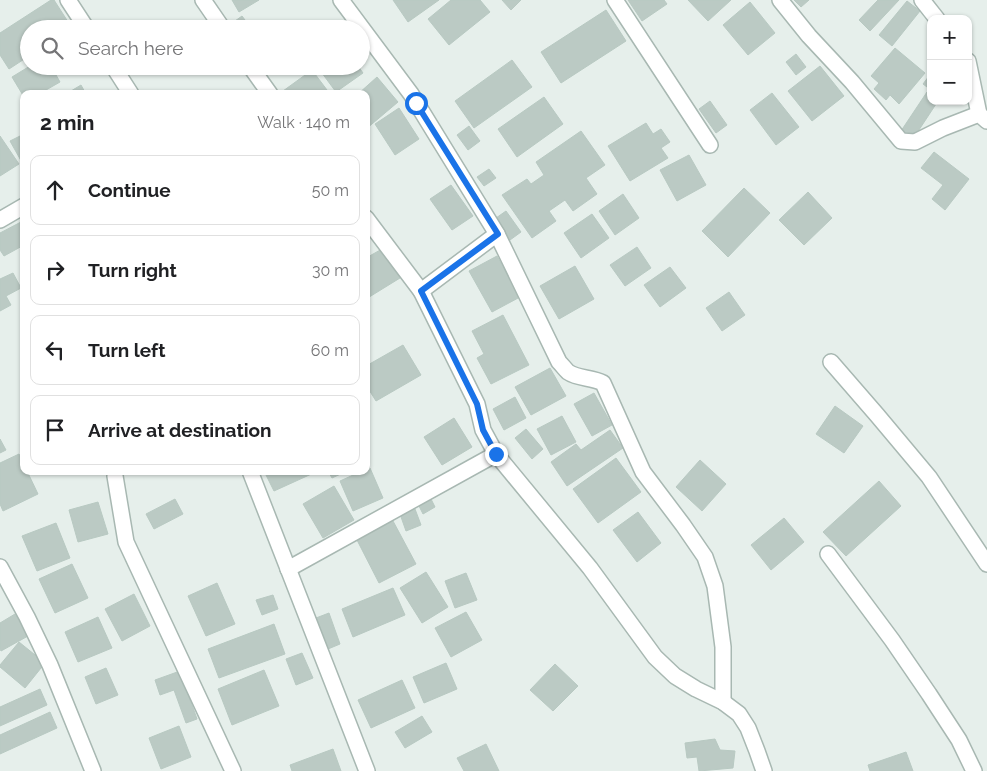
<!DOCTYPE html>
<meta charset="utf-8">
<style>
:root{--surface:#fff;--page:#f2f2f2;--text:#202124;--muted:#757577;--line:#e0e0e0}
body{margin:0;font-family:Raleway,sans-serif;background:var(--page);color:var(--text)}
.controls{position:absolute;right:15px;top:15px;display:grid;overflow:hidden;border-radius:10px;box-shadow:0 1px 4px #0004}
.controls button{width:45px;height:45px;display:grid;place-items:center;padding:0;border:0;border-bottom:1px solid var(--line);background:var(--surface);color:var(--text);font:25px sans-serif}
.stop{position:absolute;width:15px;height:15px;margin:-11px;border:4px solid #1a73e8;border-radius:50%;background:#fff}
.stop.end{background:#1a73e8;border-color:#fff;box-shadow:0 1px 5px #0008}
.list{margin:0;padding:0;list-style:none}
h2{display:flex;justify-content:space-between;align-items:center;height:65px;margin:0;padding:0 20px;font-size:21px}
h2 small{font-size:16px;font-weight:400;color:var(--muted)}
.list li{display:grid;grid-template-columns:32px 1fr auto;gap:15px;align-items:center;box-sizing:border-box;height:70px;margin:0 10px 10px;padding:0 10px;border:1px solid var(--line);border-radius:10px}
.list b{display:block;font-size:19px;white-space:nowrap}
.list em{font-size:16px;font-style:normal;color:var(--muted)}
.icon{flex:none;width:28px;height:28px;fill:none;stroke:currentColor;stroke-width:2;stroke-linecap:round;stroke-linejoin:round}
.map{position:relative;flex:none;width:987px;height:771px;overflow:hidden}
.search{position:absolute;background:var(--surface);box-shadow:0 1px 4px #0004;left:20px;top:20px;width:350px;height:55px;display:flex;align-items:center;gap:12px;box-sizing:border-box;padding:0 18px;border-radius:28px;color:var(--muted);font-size:19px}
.panel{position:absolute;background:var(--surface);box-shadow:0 1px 4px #0004;left:20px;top:90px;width:350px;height:385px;border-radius:10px}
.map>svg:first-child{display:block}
.building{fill:#bbcac4;stroke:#b8c9c2}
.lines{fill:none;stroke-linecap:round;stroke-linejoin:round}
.minor-casing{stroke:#a8b8b2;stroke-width:18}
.minor{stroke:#fff;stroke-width:15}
.route{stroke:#1a73e8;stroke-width:6}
</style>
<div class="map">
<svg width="987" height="771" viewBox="0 0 987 771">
<rect width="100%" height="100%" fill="#e6efeb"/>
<g class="building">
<path d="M51,0H54L72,28L29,29V56L9,69L0,55V33Z"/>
<path d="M232,0H259L239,12Z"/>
<path d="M393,0H439L408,22Z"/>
<path d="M451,0H480L490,12L449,45L428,19Z"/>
<path d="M502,0H521L511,10Z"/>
<path d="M628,0H664L667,4L642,21Z"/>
<path d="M688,0H731L708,21Z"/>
<path d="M794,0H809L801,7Z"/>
<path d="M878,0H899L870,31L859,20Z"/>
<path d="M907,1L920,11L892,46L879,35Z"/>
<path d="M750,2L775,33L748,55L723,25Z"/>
<path d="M606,10L626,41L561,83L541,52Z"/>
<path d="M242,16L251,28L249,29H241L235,21Z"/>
<path d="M895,48L925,73L899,104L890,95L886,100L874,89L879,83L871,76Z"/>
<path d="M796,54L806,67L796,75L786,62Z"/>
<path d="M512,60L532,87L474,128L455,101Z"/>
<path d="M30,66H51L60,82L39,94H24V97L12,77Z"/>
<path d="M323,66H358L363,73L336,92L319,69Z"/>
<path d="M820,66L844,96L812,121L788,91Z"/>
<path d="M312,70L330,94H285L283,91Z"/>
<path d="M929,76L931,77V90L923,84Z"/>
<path d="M377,77L398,102L366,129V94H358Z"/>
<path d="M81,85L86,94H66Z"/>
<path d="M927,92L931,95V101H938L913,139L901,131Z"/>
<path d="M772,93L799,127L776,145L750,110Z"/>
<path d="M544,97L563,124L517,157L498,129Z"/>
<path d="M710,101L727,125L716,133L699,109Z"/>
<path d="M399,108L419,139L395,155L375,124Z"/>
<path d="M646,123L653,134L661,129L670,142L661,148L668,158L630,181L608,146Z"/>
<path d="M469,126L480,141L468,150L457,135Z"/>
<path d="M581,131L605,165L586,178L597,194L573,211L565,200L549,211L556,221L532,238L502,195L527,179L531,184L544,175L536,162Z"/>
<path d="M24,134V166L10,141Z"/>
<path d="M0,136L19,164L0,176Z"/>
<path d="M934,152L969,179L945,210L932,199L943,185L921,168Z"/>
<path d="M689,155L706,185L677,201L660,170Z"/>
<path d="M489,169L496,178L484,186L477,177Z"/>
<path d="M451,185L473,216L452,230L430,199Z"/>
<path d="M744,188L770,213L728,257L702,231Z"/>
<path d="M808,192L832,218L804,245L779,220Z"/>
<path d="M623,194L639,218L615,235L599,211Z"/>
<path d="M506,211L521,232L510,240L496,218Z"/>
<path d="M592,214L609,238L581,258L564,233Z"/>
<path d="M21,222L24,227V245L4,256L0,250V233Z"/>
<path d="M637,247L651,268L625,286L610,265Z"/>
<path d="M382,249L400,278L366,299V258Z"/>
<path d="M497,256L520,297L492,312L469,271Z"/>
<path d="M575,266L594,299L559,319L540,286Z"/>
<path d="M670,267L686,288L660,307L644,285Z"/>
<path d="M13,273L21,288L6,296L11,305L0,311V279Z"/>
<path d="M729,292L745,315L722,331L706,308Z"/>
<path d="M503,315L529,365L491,384L477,358L484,354L472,331Z"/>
<path d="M403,345L421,375L376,401L366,385V366Z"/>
<path d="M550,368L566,396L531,415L515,387Z"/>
<path d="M594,393L612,425L592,436L574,404Z"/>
<path d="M515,397L526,418L504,430L493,409Z"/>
<path d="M835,406L863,426L844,453L816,434Z"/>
<path d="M562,416L576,442L551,455L537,429Z"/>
<path d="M454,418L472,447L442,465L424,437Z"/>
<path d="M526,429L543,449L532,459L515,438Z"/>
<path d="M610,430L623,448L567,486L551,462L576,444L581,450Z"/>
<path d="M0,439L6,450L0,453Z"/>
<path d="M19,454L24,464V471H27L38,494L3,511L0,504V463Z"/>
<path d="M616,458L641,492L598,523L573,489Z"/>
<path d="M700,460L726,484L702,511L676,487Z"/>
<path d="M370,468L383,498L353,511L340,481L362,471H366V469Z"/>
<path d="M264,471H318L274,491Z"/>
<path d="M328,471H347L332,478Z"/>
<path d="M879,481L901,506L846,556L823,532Z"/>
<path d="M334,486L354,520L323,538L303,504Z"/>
<path d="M175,499L183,514L154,529L146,514Z"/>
<path d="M431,499L435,507L423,514L419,506Z"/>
<path d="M98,502L108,534L78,542L69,510Z"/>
<path d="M415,509L421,525L406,531L400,514Z"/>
<path d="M638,512L661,543L637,562L613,530Z"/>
<path d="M784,518L804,542L771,570L751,545Z"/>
<path d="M393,521L416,564L379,583L357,540Z"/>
<path d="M56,523L70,558L37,571L22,536Z"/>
<path d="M72,564L88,598L55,613L39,579Z"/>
<path d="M426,572L448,607L422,623L400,588Z"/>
<path d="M466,573L477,600L455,608L445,581Z"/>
<path d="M217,583L235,624L206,636L188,596Z"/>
<path d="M393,588L405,615L353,637L342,609Z"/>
<path d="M134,594L150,626L122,641L105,609Z"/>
<path d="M273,595L278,609L262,615L256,600Z"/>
<path d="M466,612L482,640L451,657L435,628Z"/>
<path d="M329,613L340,644L328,649L316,618Z"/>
<path d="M15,614L28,636L1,651L0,649V623Z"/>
<path d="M98,617L112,648L78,662L65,632Z"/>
<path d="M274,624L285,654L219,678L208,649Z"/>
<path d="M19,642L45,663L25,688L0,667V665Z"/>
<path d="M302,653L313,678L296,685L286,659Z"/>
<path d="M446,663L457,689L424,703L413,677Z"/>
<path d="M555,664L578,686L553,711L530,690Z"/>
<path d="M106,668L118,695L96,704L85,677Z"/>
<path d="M264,670L279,706L232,725L218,689Z"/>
<path d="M180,671L197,719L186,723L174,690L160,695L155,680Z"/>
<path d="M402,680L415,708L371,728L358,700Z"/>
<path d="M40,689L47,705L0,726V707Z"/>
<path d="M50,712L57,728L0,754V735Z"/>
<path d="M422,716L432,732L405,748L395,732Z"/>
<path d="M179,726L191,757L161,769L149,738Z"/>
<path d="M715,739L720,750L735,751L733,768L699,771L697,757L687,758L685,743Z"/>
<path d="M486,744L499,771H464L457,758Z"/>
<path d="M333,749L341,771H292L290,765Z"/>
<path d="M906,752L913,771H870L868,765Z"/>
</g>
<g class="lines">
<g class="minor-casing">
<g id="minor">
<path d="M68,0L87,29"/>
<path d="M203,0L223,29"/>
<path d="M341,0L411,94L497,234L421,291"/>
<path d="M615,0L710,145"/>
<path d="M780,0L809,36L852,82L901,141L915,142L943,128L979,114L987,121"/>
<path d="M922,0L937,19"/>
<path d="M968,61L979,114"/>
<path d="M113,66L131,94"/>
<path d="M250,66L270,94"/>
<path d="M0,220L24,206"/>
<path d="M497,234L559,362C562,365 565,369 568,372C578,379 592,377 603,383L643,472L683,525L705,557L715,586L723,647V702"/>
<path d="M831,362L877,415L929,477L987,564"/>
<path d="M496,454L590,568L655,657L675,676L696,689L723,702L739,714L748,728L757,751L764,771"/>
<path d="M250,471L367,771"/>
<path d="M115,476L126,542L233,771"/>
<path d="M828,554L892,640L929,694L959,740L974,771"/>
<path d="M0,567L27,617L50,665L93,771"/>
<path d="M288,569L496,454L483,430L477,404L421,291L366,218"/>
</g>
</g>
<use href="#minor" class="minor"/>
</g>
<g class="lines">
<path class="route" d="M416,103L498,234L421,291L477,404L483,430L496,454"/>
</g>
</svg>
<div class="controls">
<button>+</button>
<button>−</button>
</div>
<div class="stop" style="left:416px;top:103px"></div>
<div class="stop end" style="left:496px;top:454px"></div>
<div class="search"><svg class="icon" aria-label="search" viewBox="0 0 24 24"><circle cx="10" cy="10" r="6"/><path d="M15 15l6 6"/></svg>Search here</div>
<section class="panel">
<h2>2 min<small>Walk · 140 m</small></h2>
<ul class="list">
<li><svg class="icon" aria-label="ahead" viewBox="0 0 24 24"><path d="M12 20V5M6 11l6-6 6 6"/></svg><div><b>Continue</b></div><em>50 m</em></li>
<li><svg class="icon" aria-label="right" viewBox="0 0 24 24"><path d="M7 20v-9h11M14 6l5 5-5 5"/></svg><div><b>Turn right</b></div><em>30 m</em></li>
<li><svg class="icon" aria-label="left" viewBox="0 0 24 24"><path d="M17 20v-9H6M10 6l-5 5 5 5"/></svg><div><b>Turn left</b></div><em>60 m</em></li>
<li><svg class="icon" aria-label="arrive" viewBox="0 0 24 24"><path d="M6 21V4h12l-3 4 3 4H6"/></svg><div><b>Arrive at destination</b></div></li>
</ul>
</section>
</div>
